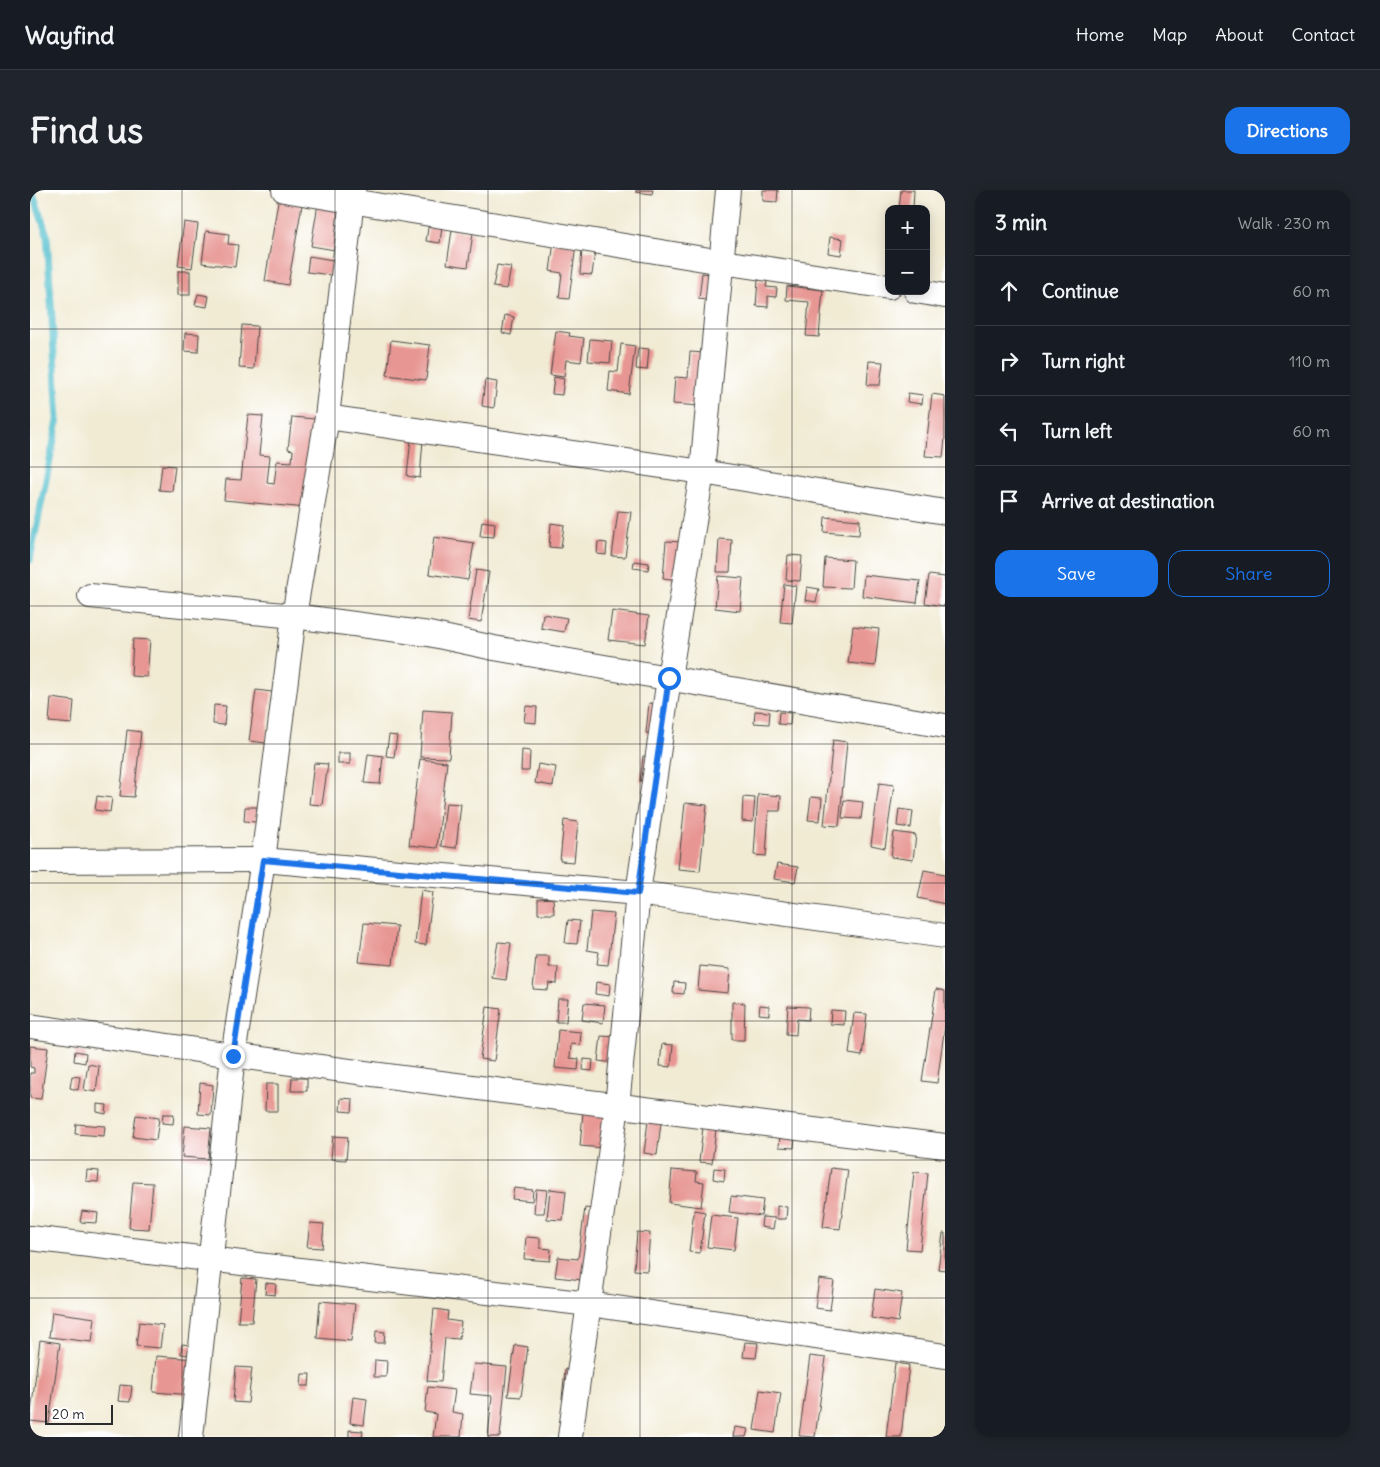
<!DOCTYPE html>
<meta charset="utf-8">
<style>
:root{--surface:#171b24;--page:#20242c;--text:#f1f3f6;--muted:#9ea1a6;--line:#363941;--accent:#1a73e8}
body{margin:0;font-family:Delius,sans-serif;background:var(--page);color:var(--text)}
.controls{position:absolute;right:15px;top:15px;display:grid;overflow:hidden;border-radius:10px;box-shadow:0 2px 12px #0003}
.controls button{width:45px;height:45px;display:grid;place-items:center;padding:0;border:0;border-bottom:1px solid var(--line);background:var(--surface);color:var(--text);font:25px sans-serif}
.scale{position:absolute;left:15px;bottom:12px;width:68px;box-sizing:border-box;padding-left:5px;border:2px solid #2b2b2b;border-top:0;font-size:14px;line-height:18px;white-space:nowrap;color:#2b2b2b;-webkit-text-stroke:4px #fff;paint-order:stroke}
.stop{position:absolute;width:15px;height:15px;margin:-11px;border:4px solid #1a73e8;border-radius:50%;background:#fff}
.stop.end{background:#1a73e8;border-color:#fff;box-shadow:0 1px 5px #0008}
.list{margin:0;padding:0;list-style:none}
h2{display:flex;justify-content:space-between;align-items:center;height:65px;margin:0;padding:0 20px;font-size:21px}
h2 small{font-size:16px;font-weight:400;color:var(--muted)}
.list li{display:grid;grid-template-columns:32px 1fr auto;gap:15px;align-items:center;box-sizing:border-box;height:70px;padding:0 20px;border-top:1px solid var(--line)}
.list b{display:block;font-size:19px;white-space:nowrap}
.list em{font-size:16px;font-style:normal;color:var(--muted)}
.actions{display:flex;gap:10px;padding:15px 20px}
.actions a{flex:1;padding:11px 0;border:1px solid var(--accent);border-radius:15px;text-align:center;font-size:18px;color:var(--accent)}
.actions .main{background:var(--accent);color:#fff}
.icon{flex:none;width:28px;height:28px;fill:none;stroke:currentColor;stroke-width:2;stroke-linecap:round;stroke-linejoin:round}
.map{position:relative;flex:none;width:915px;height:1247px;overflow:hidden;border-radius:15px}
header{display:flex;align-items:center;gap:30px;box-sizing:border-box;height:70px;padding:0 25px;background:var(--surface);border-bottom:1px solid var(--line)}
header strong{font-size:24px}
nav{display:flex;gap:28px;margin-inline-start:auto;font-size:18px}
.intro{display:flex;align-items:center;justify-content:space-between;box-sizing:border-box;height:120px;padding:0 30px}
h1{margin:0;font-size:35px}
.button{padding:12px 22px;border-radius:15px;background:var(--accent);color:#fff;font-size:18px;font-weight:700}
main{display:flex;gap:30px;padding:0 30px}
aside{flex:1;background:var(--surface);border-radius:15px;box-shadow:0 2px 12px #0003}
.map>svg:first-child{display:block}
.lines{fill:none;stroke-linecap:round;stroke-linejoin:round}
.stream{stroke:#53bfcd;stroke-width:7}
.building{fill:#e79693}
.minor-casing{stroke:#494844;stroke-width:26}
.minor{stroke:#fff;stroke-width:24}
.route{stroke:#1a73e8;stroke-width:6}
.grid{fill:none;stroke:#2b2b2b;stroke-width:1;stroke-opacity:0.55}
</style>
<header>
<strong>Wayfind</strong>
<nav><a>Home</a><a>Map</a><a>About</a><a>Contact</a></nav>
</header>
<div class="intro"><h1>Find us</h1><a class="button">Directions</a></div>
<main>
<div class="map">
<svg width="915" height="1247" viewBox="0 0 915 1247">
<rect width="100%" height="100%" fill="#fff"/>
<filter id="ink" filterUnits="userSpaceOnUse"><feTurbulence type="fractalNoise" baseFrequency=".02" numOctaves="2"/><feDisplacementMap in="SourceGraphic" scale="10" xChannelSelector="R" yChannelSelector="G"/><feConvolveMatrix kernelMatrix="1 2 1 2 8 2 1 2 1" color-interpolation-filters="sRGB"/></filter>
<filter id="wash" filterUnits="userSpaceOnUse"><feTurbulence type="fractalNoise" baseFrequency=".0096" numOctaves="4" result="noise"/><feDisplacementMap in="SourceGraphic" scale="20" xChannelSelector="R" yChannelSelector="G"/><feGaussianBlur stdDeviation="1.12" result="paint"/><feColorMatrix in="noise" values="0 0 0 0 0 0 0 0 0 0 0 0 0 0 0 0 0 1.4 0 .05"/><feComposite in="paint" operator="in"/></filter>
<g filter="url(#wash)">
<rect width="100%" height="100%" fill="#f1ebd4"/>
<g class="lines">
<path class="stream" d="M0,370L28,230L17,45L2,0"/>
</g>
<g id="blocks">
<g class="building">
<path d="M606,0H623L622,4L606,2Z"/>
<path d="M733,0H748L747,12L733,11Z"/>
<path d="M871,0H884L883,19H869Z"/>
<path d="M289,8L322,11L305,60L281,56Z"/>
<path d="M248,11L272,15L258,95L235,91Z"/>
<path d="M400,25L413,27L410,53L396,51Z"/>
<path d="M154,32L168,34L162,78L148,76Z"/>
<path d="M422,40L443,43L438,77L417,74Z"/>
<path d="M176,41L199,44L198,54L208,55L205,77L172,73Z"/>
<path d="M800,47L813,49L811,65L798,63Z"/>
<path d="M524,52L546,55L539,109L529,108L532,83L520,81Z"/>
<path d="M552,60L565,61L562,85L550,84Z"/>
<path d="M279,66L303,70L301,85L277,82Z"/>
<path d="M467,75L481,77L477,99L463,97Z"/>
<rect x="148" y="81" width="12" height="24"/>
<path d="M672,83L685,85L682,111L669,109Z"/>
<path d="M728,90L737,91L736,97L747,98L746,107L738,106V117L726,116Z"/>
<path d="M757,96L793,100L789,147L776,146L779,112L756,110Z"/>
<path d="M168,104L179,106L177,117L165,115Z"/>
<path d="M475,125L484,127L481,145L472,143Z"/>
<path d="M212,135L227,136L224,179L209,178Z"/>
<path d="M526,141L540,143L539,146L554,148L551,172L536,170L534,187L520,185Z"/>
<path d="M155,143L169,144L168,162L154,161Z"/>
<path d="M560,149L582,151L580,173L558,171Z"/>
<path d="M361,150L400,155L396,190L357,185Z"/>
<path d="M591,154L605,156L599,204L578,201L580,181L588,182Z"/>
<path d="M608,158L619,159L617,180L606,179Z"/>
<path d="M660,162L675,163L670,216L643,214L645,187L658,188Z"/>
<path d="M839,171L853,172L850,195H837Z"/>
<path d="M524,187L534,189L532,205L522,204Z"/>
<path d="M455,190L467,192L464,218L452,216Z"/>
<path d="M878,203L893,205L892,214L877,212Z"/>
<path d="M902,204L915,206V248L913,267L895,266Z"/>
<path d="M218,225L233,226L229,265L240,266L237,293L244,294L247,271L262,272L263,260L258,259L262,227L285,229L276,318L194,310L196,289L211,290Z"/>
<path d="M381,248L393,250L390,288L377,286Z"/>
<path d="M132,275L145,276L142,301L129,300Z"/>
<path d="M588,321L601,322L595,367L582,366Z"/>
<path d="M795,327L830,330L829,345L794,342Z"/>
<path d="M452,331L465,333L464,347L450,346Z"/>
<path d="M521,333L534,335L531,358L519,357Z"/>
<path d="M404,347L444,353L438,390L399,384Z"/>
<path d="M689,349L702,350L700,382H687Z"/>
<path d="M636,351L652,352L648,390L633,388Z"/>
<path d="M568,352L577,353L576,365L567,364Z"/>
<path d="M758,365L772,366L770,391L756,390Z"/>
<path d="M795,368L823,370L821,398L793,397Z"/>
<path d="M604,371L619,373L618,380L603,378Z"/>
<path d="M446,380L459,382L451,432L438,430Z"/>
<path d="M834,385L890,391L887,413L832,406Z"/>
<path d="M899,385L915,387V416L895,413Z"/>
<path d="M688,386L713,388L710,421L685,418Z"/>
<path d="M754,394L766,396L762,433L750,432Z"/>
<path d="M777,397L789,399L786,412L775,410Z"/>
<path d="M582,421L619,426L615,454L578,450Z"/>
<path d="M513,424L537,428L534,442L511,438Z"/>
<path d="M823,436L849,439L845,476L818,473Z"/>
<path d="M103,449L120,450L117,487L101,486Z"/>
<path d="M226,500L242,502L236,553L219,551Z"/>
<path d="M21,508L44,511L42,534L19,532Z"/>
<path d="M619,513L634,514L630,545L616,543Z"/>
<path d="M184,515L196,516L194,535L183,534Z"/>
<path d="M496,516L507,517L506,533L494,532Z"/>
<path d="M393,520L422,522L419,568L390,567Z"/>
<path d="M725,521L740,522L739,534L724,533Z"/>
<path d="M749,522L761,523L760,535L748,534Z"/>
<path d="M97,540L111,542L104,607L90,606Z"/>
<path d="M359,545L367,546L364,567L356,566Z"/>
<path d="M803,550L817,552L809,636L794,635Z"/>
<path d="M492,560L500,561L499,581H491Z"/>
<rect x="308" y="563" width="12" height="11"/>
<path d="M338,564L353,566L350,594L334,593Z"/>
<path d="M613,566L625,567L622,593L610,591Z"/>
<path d="M390,569L417,572L407,658L379,655Z"/>
<path d="M284,573L298,574L292,615L279,614Z"/>
<path d="M508,574L526,577L523,596L505,593Z"/>
<path d="M849,593L864,595L855,658L841,655Z"/>
<path d="M728,604L751,606L750,621H739L736,666L724,665Z"/>
<path d="M67,606L82,608L80,622L65,620Z"/>
<path d="M713,607L725,608L723,632L712,631Z"/>
<path d="M781,607L792,608L790,631L778,630Z"/>
<path d="M814,610L833,612L831,629L812,628Z"/>
<path d="M416,613L431,614L426,658L411,656Z"/>
<path d="M655,613L677,615L670,681L648,679Z"/>
<path d="M215,617H227L226,632L214,631Z"/>
<path d="M869,619L883,621L881,638L867,636Z"/>
<path d="M534,630L548,632L544,672L530,671Z"/>
<path d="M864,642L886,645L883,670L861,667Z"/>
<path d="M747,674L768,677L765,692L744,689Z"/>
<path d="M894,680L915,684V714L888,708Z"/>
<path d="M391,700L403,702L396,755L385,754Z"/>
<path d="M523,708L524,724H508V709Z"/>
<path d="M561,722L584,724L578,775L567,774L569,762L557,760Z"/>
<path d="M538,730L550,731L547,754L535,753Z"/>
<path d="M334,733L367,736L363,775L329,772Z"/>
<path d="M468,752L481,753L476,790L462,788Z"/>
<path d="M506,766H519V777H528L527,794L519,793L518,800L503,799Z"/>
<path d="M670,776L700,779L698,803L668,800Z"/>
<path d="M566,792L580,794L579,806L565,804Z"/>
<path d="M644,792L655,793L654,804L643,803Z"/>
<path d="M906,799L915,801V835L907,893L892,891Z"/>
<path d="M528,809H538L536,832H526Z"/>
<path d="M702,812L715,813L714,850H702Z"/>
<path d="M554,813L575,815L573,833L552,830Z"/>
<path d="M730,815L739,816V825L729,824Z"/>
<path d="M758,816L779,817L778,830L767,829L766,845L756,844Z"/>
<path d="M457,817L471,819L464,871L450,869Z"/>
<path d="M801,820L815,821L814,835L800,834Z"/>
<path d="M824,823L837,824L832,866L819,864Z"/>
<path d="M528,840L551,842L550,855L541,854L540,868L549,869L548,880L525,878Z"/>
<path d="M571,846L587,847L585,873L568,871Z"/>
<path d="M632,854L643,855L641,877L630,876Z"/>
<path d="M0,856L18,858L11,909L0,908V883H4V878L0,877Z"/>
<path d="M45,861L56,863L55,873L44,871Z"/>
<path d="M554,869L563,870L562,881L553,880Z"/>
<path d="M58,874L69,876L66,902L54,900Z"/>
<path d="M42,886L50,887L48,900L40,898Z"/>
<path d="M262,888H277V901H261Z"/>
<path d="M170,893L183,895L181,925L168,924Z"/>
<path d="M236,894H248V921H235Z"/>
<path d="M311,908L323,909L322,922L310,921Z"/>
<path d="M67,914L77,915L76,924L67,922Z"/>
<path d="M553,922L578,925L574,958L550,956Z"/>
<path d="M133,924H144L143,934L132,933Z"/>
<path d="M106,925L129,928L126,950L103,947Z"/>
<path d="M618,931L631,933L627,965L614,963Z"/>
<path d="M46,934L75,936L74,946L45,944Z"/>
<path d="M155,936L181,938L178,969L152,967Z"/>
<path d="M673,937L686,939L682,973L669,972Z"/>
<path d="M750,945L765,947L764,958L749,957Z"/>
<path d="M303,946L318,947L316,970L301,969Z"/>
<path d="M684,978L695,979L694,991L683,989Z"/>
<path d="M801,978L818,980L810,1039L793,1037Z"/>
<path d="M57,980L69,981L68,992L56,991Z"/>
<path d="M642,980L667,982L666,991L674,992L671,1017L639,1013Z"/>
<path d="M884,982L898,983L890,1060L876,1059Z"/>
<path d="M103,992L123,993L119,1039L99,1038Z"/>
<path d="M484,998L503,1000L502,1011L482,1009Z"/>
<path d="M506,999L517,1000L514,1023H504Z"/>
<path d="M520,999L536,1001L533,1030L517,1029Z"/>
<path d="M701,1006L733,1010L731,1026L699,1022Z"/>
<path d="M747,1016L757,1017L756,1029H747Z"/>
<path d="M555,1018L571,1020L562,1091L525,1087L528,1067L548,1069Z"/>
<path d="M664,1020L675,1022L670,1063L659,1062Z"/>
<path d="M52,1021L68,1023L67,1033L50,1032Z"/>
<path d="M681,1025L708,1028L704,1060L677,1057Z"/>
<path d="M732,1027L745,1028L743,1039L731,1037Z"/>
<path d="M280,1033L294,1034L292,1058L277,1057Z"/>
<path d="M607,1042L620,1043L617,1081L604,1080Z"/>
<path d="M913,1043H915V1080L908,1079Z"/>
<path d="M496,1047L510,1048V1058L521,1059L520,1071L494,1069Z"/>
<path d="M212,1088L226,1089L222,1132H208Z"/>
<path d="M789,1089L804,1091L800,1120L785,1118Z"/>
<path d="M236,1093L246,1094L245,1105L235,1104Z"/>
<path d="M845,1099L872,1103L868,1132L841,1128Z"/>
<path d="M290,1111L325,1114L321,1151L287,1148Z"/>
<path d="M404,1119L418,1121L417,1130L431,1132L429,1149L415,1148L411,1192L397,1191Z"/>
<path d="M22,1122L65,1128L62,1152L19,1147Z"/>
<path d="M109,1132L133,1135L130,1158L106,1156Z"/>
<path d="M346,1141L355,1142L354,1153H345Z"/>
<path d="M10,1150L30,1153L19,1233L0,1231Z"/>
<path d="M715,1152L728,1153L726,1168L713,1167Z"/>
<path d="M152,1154L167,1156L165,1166L151,1164Z"/>
<path d="M485,1155L498,1157L491,1207L478,1206Z"/>
<path d="M126,1166L166,1169L163,1205L123,1202Z"/>
<path d="M780,1166L796,1168L785,1247L769,1246Z"/>
<path d="M345,1170L357,1171L356,1187H344Z"/>
<path d="M865,1173L879,1175L871,1247H856Z"/>
<path d="M444,1174L477,1177L470,1247H458L462,1206L440,1204Z"/>
<path d="M206,1177L222,1178L218,1213L203,1212Z"/>
<path d="M535,1179L548,1181L545,1210L532,1209Z"/>
<path d="M272,1184H280L279,1196H271Z"/>
<path d="M90,1195L102,1196L100,1212L88,1211Z"/>
<path d="M398,1197L425,1200L422,1222L433,1224L431,1247H403L406,1224L395,1222Z"/>
<path d="M730,1200L751,1203L745,1243L724,1240Z"/>
<path d="M323,1207L337,1209L334,1235L320,1233Z"/>
<path d="M705,1237L718,1239L716,1247H703Z"/>
<path d="M319,1240L333,1241L332,1247H319Z"/>
</g>
</g>
</g>
<g filter="url(#ink)">
<use href="#blocks" fill-opacity="0" stroke="#494844" stroke-width="1"/>
<g class="lines">
<g class="minor-casing">
<g id="minor">
<path d="M254,0L692,72L859,97"/>
<path d="M886,101L915,106"/>
<path d="M297,227L672,282L915,322"/>
<path d="M60,406L264,426L399,444L464,458L915,536"/>
<path d="M0,671L233,670L608,703L915,746"/>
<path d="M0,836C304,881 610,919 915,956"/>
<path d="M0,1048L559,1114L915,1166"/>
<path d="M161,1247L203,866L233,670L264,426L297,227L323,0"/>
<path d="M540,1247L587,916L608,703L639,488L672,282L698,0"/>
</g>
</g>
<use href="#minor" class="minor"/>
</g>
</g>
<g class="lines" filter="url(#ink)">
<path class="route" d="M203,866L233,670L608,703L639,488"/>
</g>
<path class="grid" d="M152,0V1247M305,0V1247M458,0V1247M610,0V1247M762,0V1247M0,139H915M0,277H915M0,416H915M0,554H915M0,693H915M0,831H915M0,970H915M0,1108H915"/>
</svg>
<div class="controls">
<button>+</button>
<button>−</button>
</div>
<div class="scale">20 m</div>
<div class="stop" style="left:639px;top:488px"></div>
<div class="stop end" style="left:203px;top:866px"></div>
</div>
<aside>
<h2>3 min<small>Walk · 230 m</small></h2>
<ul class="list">
<li><svg class="icon" aria-label="ahead" viewBox="0 0 24 24"><path d="M12 20V5M6 11l6-6 6 6"/></svg><div><b>Continue</b></div><em>60 m</em></li>
<li><svg class="icon" aria-label="right" viewBox="0 0 24 24"><path d="M7 20v-9h11M14 6l5 5-5 5"/></svg><div><b>Turn right</b></div><em>110 m</em></li>
<li><svg class="icon" aria-label="left" viewBox="0 0 24 24"><path d="M17 20v-9H6M10 6l-5 5 5 5"/></svg><div><b>Turn left</b></div><em>60 m</em></li>
<li><svg class="icon" aria-label="arrive" viewBox="0 0 24 24"><path d="M6 21V4h12l-3 4 3 4H6"/></svg><div><b>Arrive at destination</b></div></li>
</ul>
<div class="actions"><a class="main">Save</a><a>Share</a></div>
</aside>
</main>
